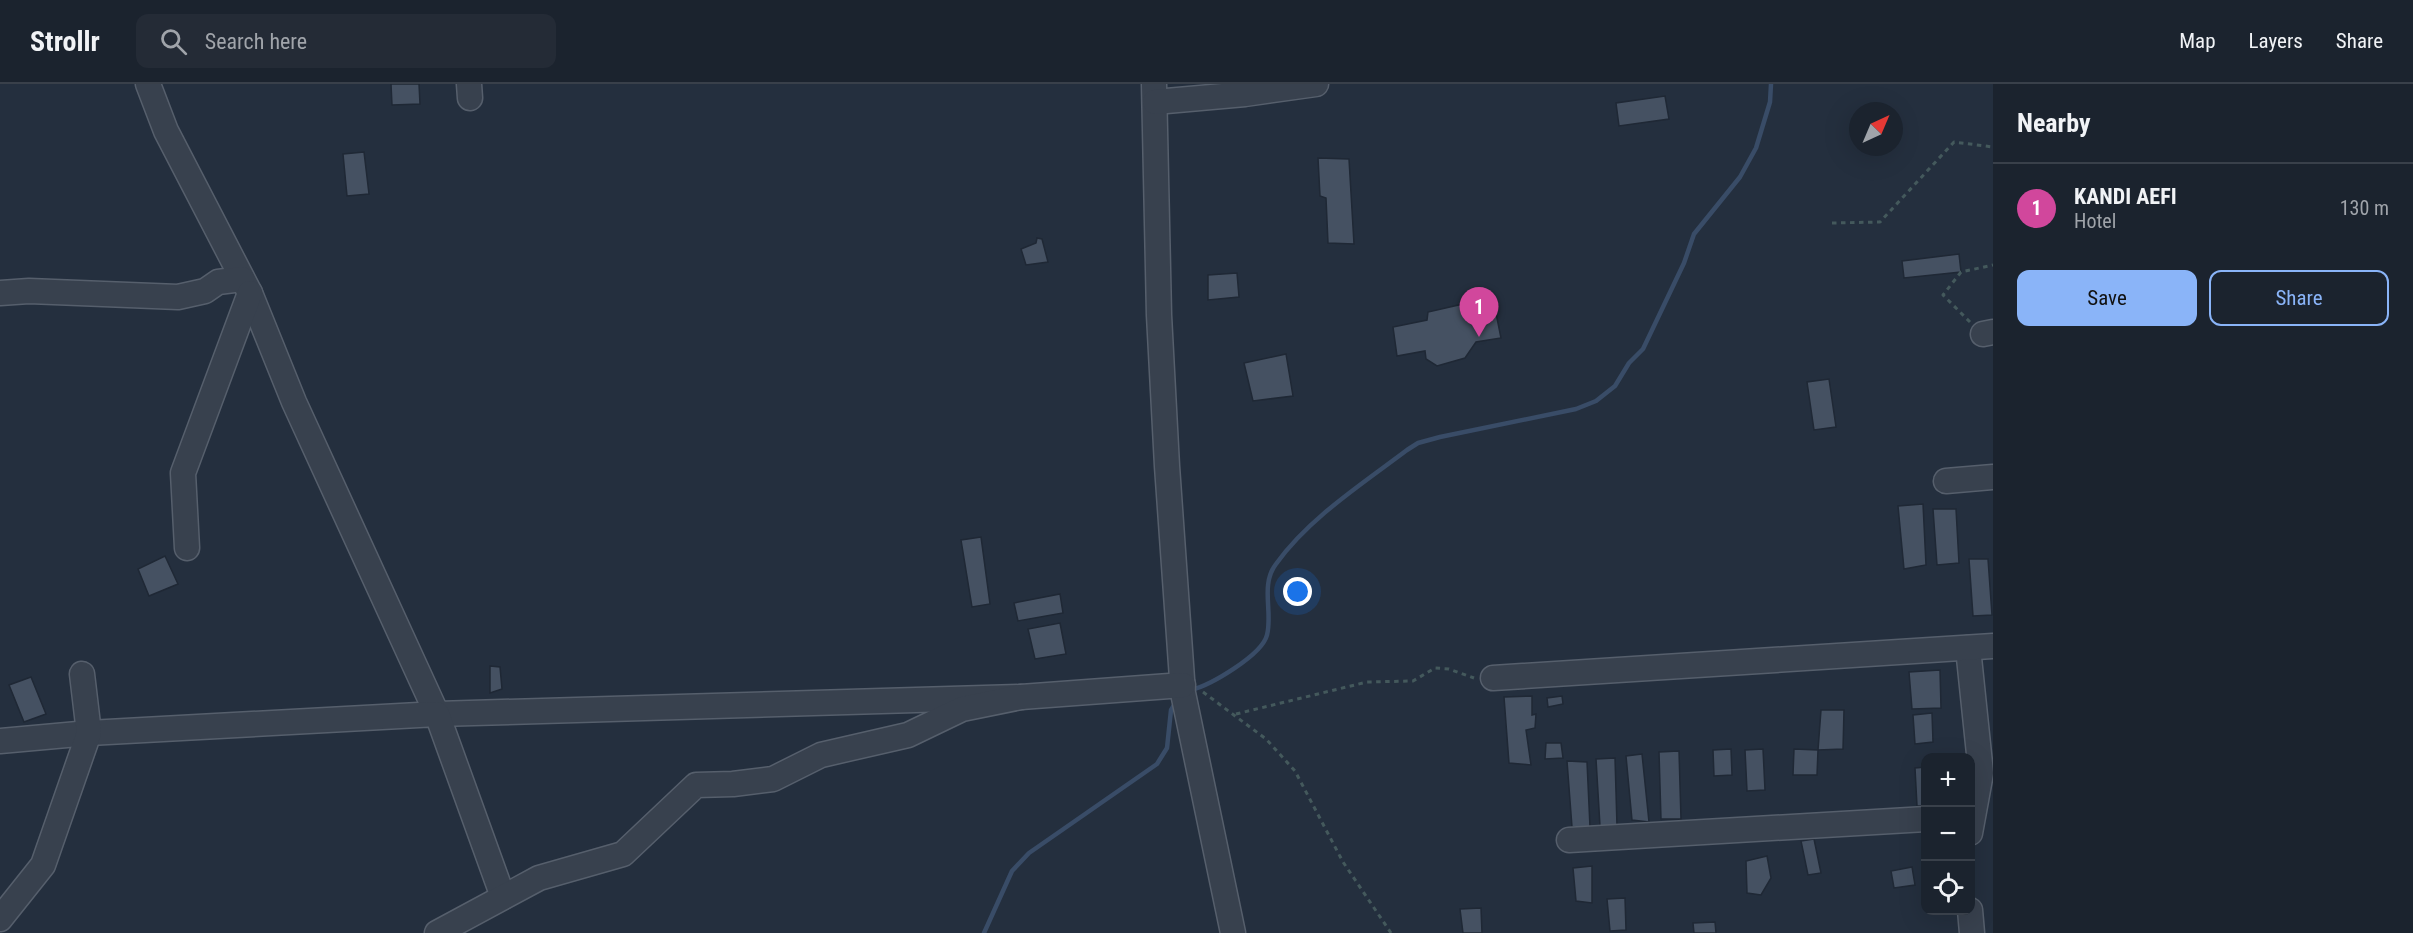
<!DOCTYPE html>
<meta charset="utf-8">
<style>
:root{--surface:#1b232e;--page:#242b36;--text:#f1f3f6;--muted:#a0a4aa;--line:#39404a;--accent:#8ab4f8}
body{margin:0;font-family:"Roboto Condensed",sans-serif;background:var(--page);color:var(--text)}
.controls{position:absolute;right:18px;bottom:18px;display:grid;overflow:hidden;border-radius:12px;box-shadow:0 6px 24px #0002}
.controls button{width:54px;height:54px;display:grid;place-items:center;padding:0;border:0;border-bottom:2px solid var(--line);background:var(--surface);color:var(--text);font:30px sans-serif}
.compass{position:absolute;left:1849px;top:18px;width:54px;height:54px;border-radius:50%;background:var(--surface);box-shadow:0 6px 24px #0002;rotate:44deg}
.you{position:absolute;left:1298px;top:508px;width:21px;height:21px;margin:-15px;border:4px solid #fff;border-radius:50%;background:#1a73e8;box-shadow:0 0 0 9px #1a73e833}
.badge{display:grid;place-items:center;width:39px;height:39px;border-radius:50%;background:var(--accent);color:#fff;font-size:20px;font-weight:700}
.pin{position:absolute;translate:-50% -50px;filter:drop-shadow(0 2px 3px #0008)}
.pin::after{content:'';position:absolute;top:32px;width:21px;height:18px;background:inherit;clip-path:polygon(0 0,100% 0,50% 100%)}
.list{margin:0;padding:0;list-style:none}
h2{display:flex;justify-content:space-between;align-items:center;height:78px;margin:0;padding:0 24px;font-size:26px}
h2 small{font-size:20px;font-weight:400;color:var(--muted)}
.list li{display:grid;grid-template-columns:39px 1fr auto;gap:18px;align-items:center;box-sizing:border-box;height:90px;padding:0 24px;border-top:2px solid var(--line)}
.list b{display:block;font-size:22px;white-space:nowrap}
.list p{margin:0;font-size:20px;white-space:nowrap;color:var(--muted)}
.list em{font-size:20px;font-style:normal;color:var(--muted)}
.actions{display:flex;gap:12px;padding:18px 24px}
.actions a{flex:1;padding:14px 0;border:2px solid var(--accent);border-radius:12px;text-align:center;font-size:21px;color:var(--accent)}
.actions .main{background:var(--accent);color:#111}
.icon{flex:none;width:33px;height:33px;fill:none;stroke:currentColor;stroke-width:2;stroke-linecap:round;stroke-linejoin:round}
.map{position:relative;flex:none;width:1993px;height:849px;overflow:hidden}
header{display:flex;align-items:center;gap:36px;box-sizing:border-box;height:84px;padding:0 30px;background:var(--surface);border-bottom:2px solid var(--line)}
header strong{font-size:28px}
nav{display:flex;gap:33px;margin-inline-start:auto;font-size:21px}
.search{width:420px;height:54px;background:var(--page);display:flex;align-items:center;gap:15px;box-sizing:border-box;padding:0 21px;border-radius:12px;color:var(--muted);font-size:22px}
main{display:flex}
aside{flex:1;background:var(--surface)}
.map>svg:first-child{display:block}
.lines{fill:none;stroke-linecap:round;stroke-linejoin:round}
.stream{stroke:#394c67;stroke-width:4.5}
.building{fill:#455162;stroke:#1f2835;stroke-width:1.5}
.minor-casing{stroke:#565f6c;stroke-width:27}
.path{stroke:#44595c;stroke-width:3;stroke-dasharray:4.5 4.5;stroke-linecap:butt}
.minor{stroke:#38414e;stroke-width:24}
</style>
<header>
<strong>Strollr</strong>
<div class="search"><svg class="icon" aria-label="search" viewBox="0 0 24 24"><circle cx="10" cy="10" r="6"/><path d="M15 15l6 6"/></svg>Search here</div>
<nav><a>Map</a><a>Layers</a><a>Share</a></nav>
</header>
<main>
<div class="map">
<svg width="1993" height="849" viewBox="0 0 1993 849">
<rect width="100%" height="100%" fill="#242f3e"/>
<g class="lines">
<g class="stream">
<path d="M1191,606C1211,601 1262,571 1267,551C1273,528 1260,501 1276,480C1309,434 1362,400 1407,366L1418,359L1440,353L1576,325L1596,317L1615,302L1629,279L1643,265L1684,179L1694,150L1740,93L1756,64L1770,18L1771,0"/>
<path d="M984,849L1012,787L1029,769L1157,680L1167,664L1171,626L1176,618"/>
</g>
</g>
<g class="building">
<path d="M391,0H419L420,20L392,21Z"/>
<path d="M1665,12L1669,35L1619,42L1616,19Z"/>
<path d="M364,68L369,110L347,112L343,70Z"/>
<path d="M1318,74L1349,75L1354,160L1328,159L1326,114L1320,112Z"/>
<path d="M1037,154L1042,155L1048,178L1026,181L1021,165L1036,159Z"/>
<path d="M1959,170L1961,188L1904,194L1902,177Z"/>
<path d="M1237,189L1239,213L1208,216V191Z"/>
<path d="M1463,220L1466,229L1495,224L1501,254L1476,258L1465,274L1437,282L1426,275L1425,267L1397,272L1393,243L1427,236L1428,228Z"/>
<path d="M1286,270L1293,312L1253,317L1244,279Z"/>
<path d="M1829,295L1836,343L1814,346L1807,298Z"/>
<path d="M1923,420L1926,481L1904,485L1898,422Z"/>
<path d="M1933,425H1956L1959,479L1937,481Z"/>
<path d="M981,453L990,520L972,523L961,456Z"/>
<path d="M165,472L178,500L149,512L138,485Z"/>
<path d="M1969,475H1988L1992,531L1973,532Z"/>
<path d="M1060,510L1063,529L1018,537L1014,519Z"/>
<path d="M1060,539L1066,570L1035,575L1028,545Z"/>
<path d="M490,582L500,583L502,605L490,609Z"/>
<path d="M1940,586L1941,624L1912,625L1909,588Z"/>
<path d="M31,593L46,630L24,638L9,601Z"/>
<path d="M1532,612V631L1536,630L1535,644L1526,646L1531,681L1509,679L1504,613Z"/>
<path d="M1562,612L1563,620L1548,623L1547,614Z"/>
<path d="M1821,626H1844L1843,665L1818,666Z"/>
<path d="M1932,629L1933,658L1915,660L1913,631Z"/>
<path d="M1546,659H1561L1563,674L1545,675Z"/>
<path d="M1731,665L1732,691L1714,692L1713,666Z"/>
<path d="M1763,665L1765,706L1747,707L1745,666Z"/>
<path d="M1794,665L1818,666L1817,691H1793Z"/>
<path d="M1679,667L1681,735H1661L1659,668Z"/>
<path d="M1642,670L1649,738L1632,736L1626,672Z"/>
<path d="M1615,674L1617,742H1600L1596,675Z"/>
<path d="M1567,677L1587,678L1590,743H1572Z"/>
<path d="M1926,683V722H1917L1915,684Z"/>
<path d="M1814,755L1821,789L1808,791L1801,757Z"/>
<path d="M1767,772L1771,794L1761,811L1747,809L1746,777Z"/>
<path d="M1592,782V819L1576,817L1573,784Z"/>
<path d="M1912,783L1915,801L1894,804L1891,787Z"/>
<path d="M1625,814L1626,846L1610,847L1607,815Z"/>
<path d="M1481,824L1482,849H1463L1460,825Z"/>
<path d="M1715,838L1716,849H1694L1693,839Z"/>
</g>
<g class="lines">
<g class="minor-casing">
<g id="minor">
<path d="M148,0L166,47L250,209L294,318L437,630L1021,613"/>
<path d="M469,0L470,14"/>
<path d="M1154,0L1159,231L1167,382L1183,609L1233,849"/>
<path d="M1155,18L1245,10L1316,0"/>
<path d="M0,209L29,207L178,213L205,207L218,198L242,195"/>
<path d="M1983,250L1993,248"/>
<path d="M1946,397L1993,393"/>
<path d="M187,464L183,389L250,209"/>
<path d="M1968,564L1981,689L1970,749"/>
<path d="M1493,594L1993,562"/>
<path d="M0,657L89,649L437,630L503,813"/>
<path d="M1569,756L1926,735"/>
<path d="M1970,826L1972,849"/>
<path d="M0,835L43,781L89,649L82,590"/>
<path d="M437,849L539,794L623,770L696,701L733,700L773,695L821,671L908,651L962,625L1021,613L1183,601"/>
</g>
</g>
<g class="path">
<path d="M1832,139L1880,138L1954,58L1993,63"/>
<path d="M1970,238L1943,211L1961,188L1993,181"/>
<path d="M1203,608L1266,655L1295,687L1343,778L1391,849"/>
<path d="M1236,630L1367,598L1413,597L1435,584L1449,585L1474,594"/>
</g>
<use href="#minor" class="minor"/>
</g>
</svg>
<div class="controls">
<button>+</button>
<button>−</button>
<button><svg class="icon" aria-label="locate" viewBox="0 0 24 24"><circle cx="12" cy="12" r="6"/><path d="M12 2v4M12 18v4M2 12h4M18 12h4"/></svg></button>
</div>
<svg class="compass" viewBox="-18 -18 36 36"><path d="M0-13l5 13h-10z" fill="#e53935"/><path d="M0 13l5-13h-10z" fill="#a0a4aa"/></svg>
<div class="you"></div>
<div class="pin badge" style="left:1479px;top:253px;background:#d1479c">1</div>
</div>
<aside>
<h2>Nearby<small></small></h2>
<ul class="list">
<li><span class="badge" style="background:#d1479c">1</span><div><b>KANDI AEFI</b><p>Hotel</p></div><em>130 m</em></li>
</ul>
<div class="actions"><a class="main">Save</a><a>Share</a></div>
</aside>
</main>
